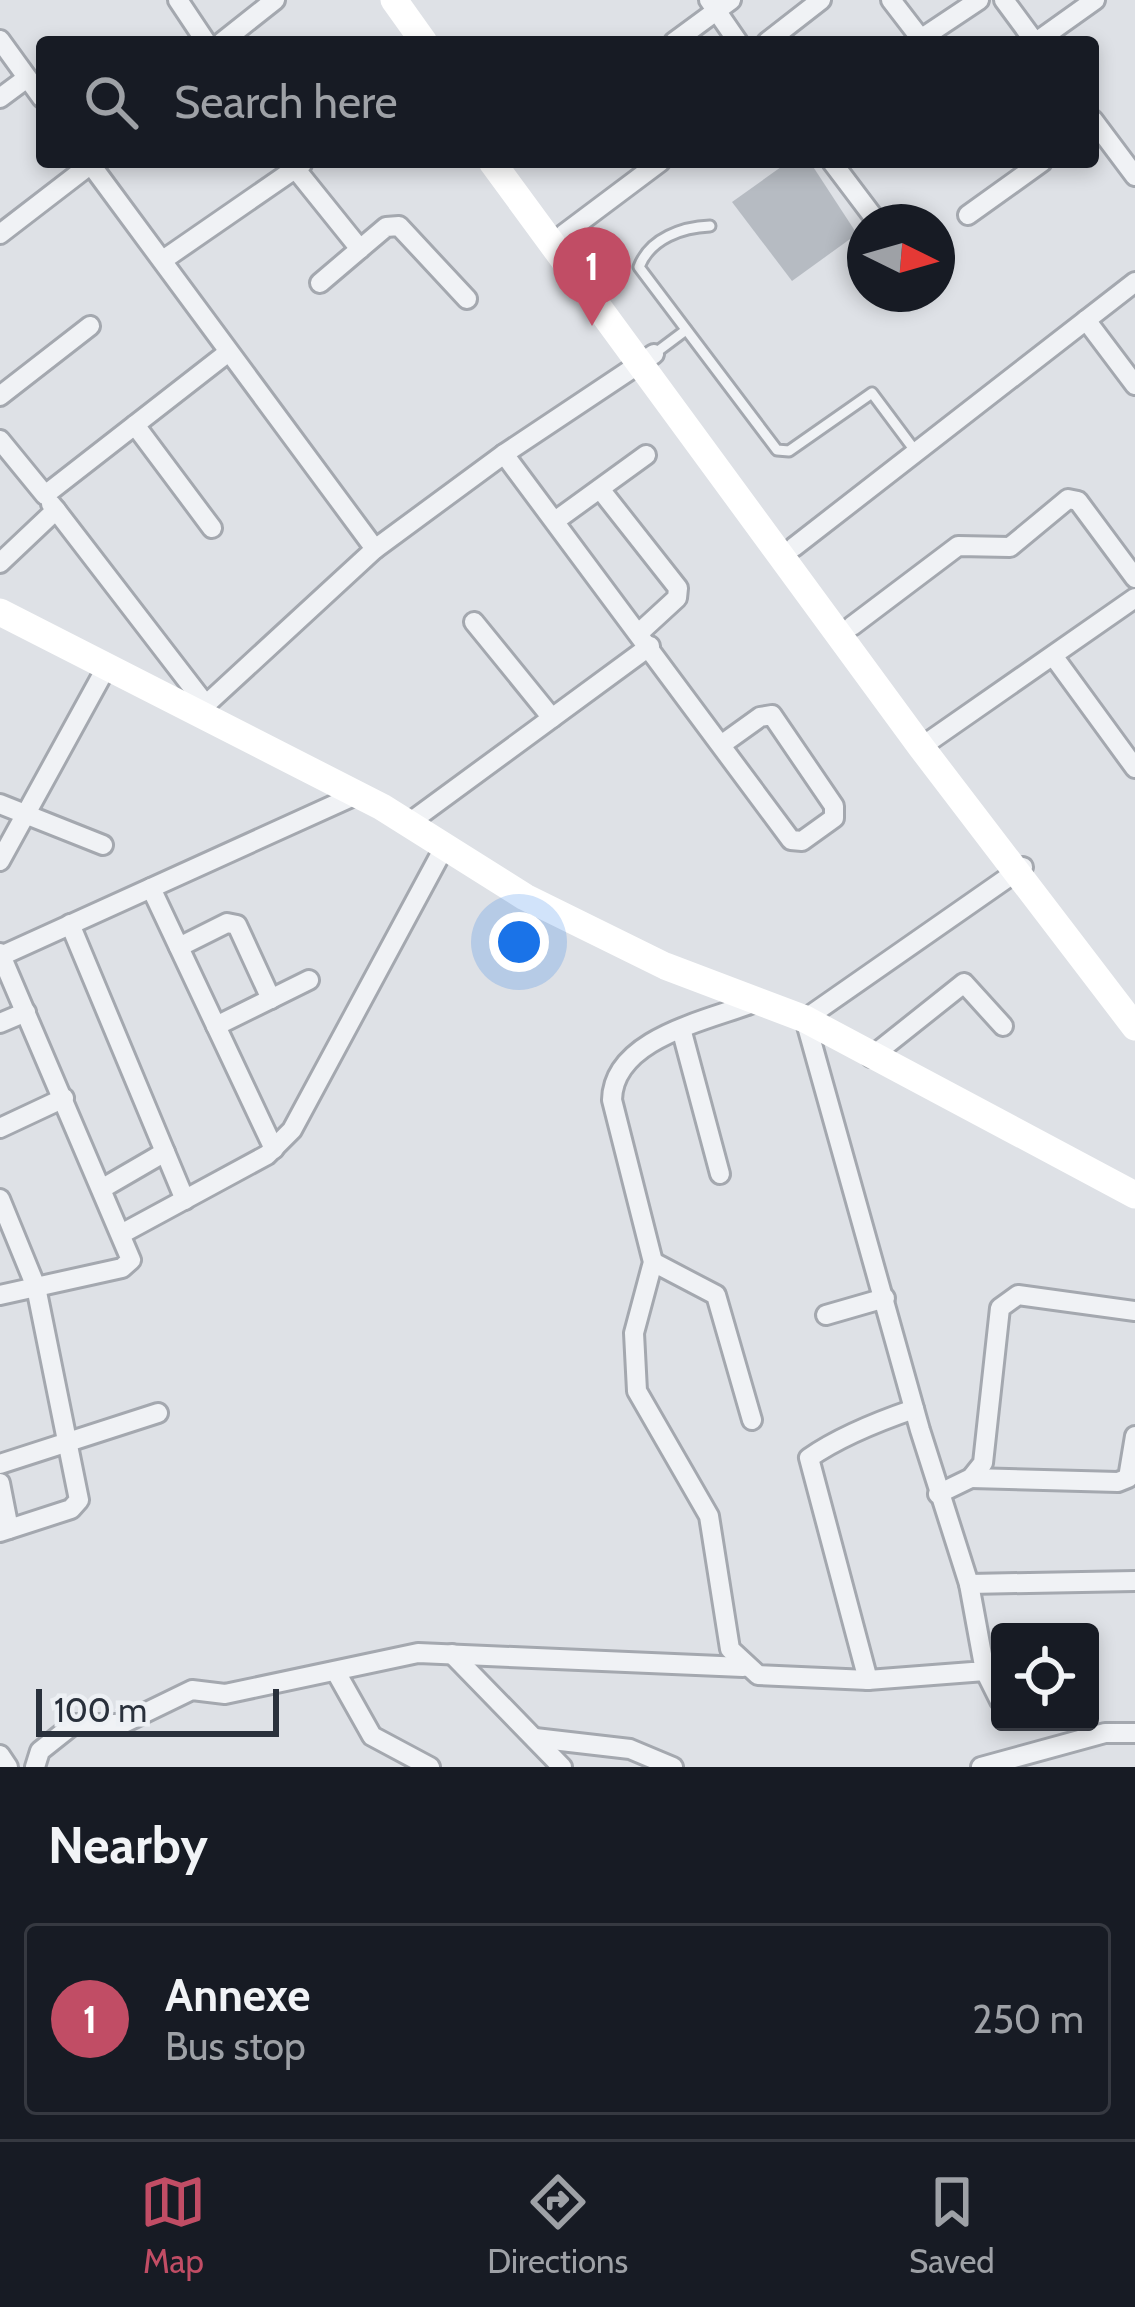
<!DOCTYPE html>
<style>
:root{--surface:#171b24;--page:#242831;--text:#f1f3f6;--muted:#9ea1a6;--line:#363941;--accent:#c14d65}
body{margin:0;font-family:Cabin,sans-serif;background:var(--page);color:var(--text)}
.controls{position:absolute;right:36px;bottom:36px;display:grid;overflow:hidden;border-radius:12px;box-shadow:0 6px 18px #0003}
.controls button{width:108px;height:108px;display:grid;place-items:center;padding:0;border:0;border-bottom:3px solid var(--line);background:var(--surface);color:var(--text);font:60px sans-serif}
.compass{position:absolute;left:847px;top:204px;width:108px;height:108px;border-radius:50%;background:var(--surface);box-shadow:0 6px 18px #0003;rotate:95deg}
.scale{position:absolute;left:36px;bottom:30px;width:243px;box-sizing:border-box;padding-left:12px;border:6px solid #29303b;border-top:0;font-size:33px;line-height:42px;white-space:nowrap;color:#29303b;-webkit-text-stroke:9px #edf0f4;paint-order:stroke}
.you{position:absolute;left:519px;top:942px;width:42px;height:42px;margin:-30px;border:9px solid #fff;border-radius:50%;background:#1a73e8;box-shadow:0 0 0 18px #1a73e833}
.badge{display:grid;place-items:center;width:78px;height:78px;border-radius:50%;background:var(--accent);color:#fff;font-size:39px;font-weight:700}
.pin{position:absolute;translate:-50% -99px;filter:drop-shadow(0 3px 6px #0008)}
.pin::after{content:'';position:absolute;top:63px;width:42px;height:36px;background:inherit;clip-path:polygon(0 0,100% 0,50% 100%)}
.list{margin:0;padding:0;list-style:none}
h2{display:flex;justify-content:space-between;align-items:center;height:156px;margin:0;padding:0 48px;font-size:51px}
h2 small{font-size:39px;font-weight:400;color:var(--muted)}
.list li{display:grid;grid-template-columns:78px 1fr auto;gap:36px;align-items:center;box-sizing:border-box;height:192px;margin:0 24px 24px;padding:0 24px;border:3px solid var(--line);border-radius:12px}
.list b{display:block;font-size:45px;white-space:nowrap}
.list p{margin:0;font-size:39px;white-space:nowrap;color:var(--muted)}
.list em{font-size:39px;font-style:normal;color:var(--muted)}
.icon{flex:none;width:66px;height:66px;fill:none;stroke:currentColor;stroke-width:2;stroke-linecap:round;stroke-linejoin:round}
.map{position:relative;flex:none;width:1135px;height:1767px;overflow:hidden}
.search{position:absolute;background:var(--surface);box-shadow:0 6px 18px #0003;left:36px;right:36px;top:36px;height:132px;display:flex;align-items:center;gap:30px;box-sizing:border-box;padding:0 42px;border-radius:12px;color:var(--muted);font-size:45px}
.sheet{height:372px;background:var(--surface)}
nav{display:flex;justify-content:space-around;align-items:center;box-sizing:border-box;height:168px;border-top:3px solid var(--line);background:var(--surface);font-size:33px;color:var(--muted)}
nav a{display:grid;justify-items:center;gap:6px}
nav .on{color:var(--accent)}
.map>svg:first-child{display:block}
.building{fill:#b6bbc2}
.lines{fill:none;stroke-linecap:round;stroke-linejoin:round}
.lane-casing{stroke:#a4a8af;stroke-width:15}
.street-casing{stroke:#a4a8af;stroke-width:24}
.lane{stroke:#f0f2f5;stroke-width:9}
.street{stroke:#f0f2f5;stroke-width:18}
.secondary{stroke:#fff;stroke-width:27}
</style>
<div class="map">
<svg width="1135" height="1767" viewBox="0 0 1135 1767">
<rect width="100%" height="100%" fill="#dee1e6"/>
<path class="building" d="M788,162H810L857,234L792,281L732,202Z"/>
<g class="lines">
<g class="lane-casing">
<g id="lane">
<path d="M710,226C683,227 650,238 639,267L777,450L789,451L872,393L916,452"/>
<path d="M654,354L686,330"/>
</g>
</g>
<g class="street-casing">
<g id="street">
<path d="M178,0L206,42"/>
<path d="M709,0L738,42"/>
<path d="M891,0L921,39"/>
<path d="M1004,0L1035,42"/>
<path d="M0,40L42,98"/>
<path d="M222,42L275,0"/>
<path d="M674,42L731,0"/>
<path d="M767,42L821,0"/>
<path d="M916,42L979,0"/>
<path d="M1036,42L1095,0"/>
<path d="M0,98L27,78"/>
<path d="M1093,120L1135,176"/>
<path d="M89,162L375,549"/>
<path d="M290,162L360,249L386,227L399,226L467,299"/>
<path d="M832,162L872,215"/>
<path d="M968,215L1042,162"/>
<path d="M0,234L91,164"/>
<path d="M564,234L660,162"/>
<path d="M163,260L302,164"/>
<path d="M320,283L360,249"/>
<path d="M1086,320L1135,385"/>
<path d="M0,396L90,326"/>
<path d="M135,425L212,528"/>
<path d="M0,440L45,495L226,354"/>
<path d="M504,454L791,840L802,841L834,818V806L772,715L760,717L721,745"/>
<path d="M600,489L678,588L677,598L640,632"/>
<path d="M56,510L206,705"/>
<path d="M555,521L646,455"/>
<path d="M794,547L1135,282"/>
<path d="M0,563L56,510L51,504"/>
<path d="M474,622L552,718"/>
<path d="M852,626L958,546L1010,547L1068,499L1078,501L1135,578"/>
<path d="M1054,657L1135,768"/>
<path d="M198,712L375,549L504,454L654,354"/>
<path d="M921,747L1135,598"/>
<path d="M0,804L103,845"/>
<path d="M409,823L650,646"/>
<path d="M0,861L106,668"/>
<path d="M151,888L274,1149"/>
<path d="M70,924L185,1200"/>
<path d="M179,947L227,923L237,925L271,999"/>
<path d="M0,953L131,1260L122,1268L0,1295"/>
<path d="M1,956L358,794"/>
<path d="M758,1001C711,1020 613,1037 612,1100L653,1262L634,1333L637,1391L709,1516L730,1649L758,1675L868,1680L985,1671L969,1584L920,1430L805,1019L1023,867"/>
<path d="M0,1023L26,1012"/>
<path d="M216,1026L309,980"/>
<path d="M682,1032L720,1174"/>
<path d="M871,1057L964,983L1003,1026"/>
<path d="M0,1128L64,1098"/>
<path d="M103,1188L165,1152"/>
<path d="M0,1199L36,1287L79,1500L71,1509L0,1532"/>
<path d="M123,1233L267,1155L292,1130L445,846"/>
<path d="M653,1262L716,1295L752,1420"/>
<path d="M826,1315L885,1298"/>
<path d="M0,1464L158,1413"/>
<path d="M971,1478L1118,1482L1128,1478L1135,1436"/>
<path d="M0,1483L9,1529"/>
<path d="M938,1494L971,1478L983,1463L1000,1308L1018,1295L1135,1311"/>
<path d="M969,1584L1135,1581"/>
<path d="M452,1654L562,1767"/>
<path d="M985,1671L1000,1701"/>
<path d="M336,1672L372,1736L430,1767"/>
<path d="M868,1680L809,1458C839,1437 879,1421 914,1409"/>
<path d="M535,1738L630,1749L673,1767"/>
<path d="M0,1755L8,1767"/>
<path d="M35,1767L40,1751L74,1724H122L192,1690L225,1694L418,1653L743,1667"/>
<path d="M981,1767L1105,1733H1135"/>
</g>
</g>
<use href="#lane" class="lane"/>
<use href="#street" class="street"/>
<g class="secondary">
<path d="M394,0L424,42"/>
<path d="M492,162L921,747L1135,1027"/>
<path d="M0,612L382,807L525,897L665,966L805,1019L1135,1195"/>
</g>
</g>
</svg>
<div class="controls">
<button><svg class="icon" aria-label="locate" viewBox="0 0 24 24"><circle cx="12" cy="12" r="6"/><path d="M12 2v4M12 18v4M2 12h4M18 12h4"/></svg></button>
</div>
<svg class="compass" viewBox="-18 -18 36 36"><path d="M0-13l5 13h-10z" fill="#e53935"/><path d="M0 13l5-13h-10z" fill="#9ea1a6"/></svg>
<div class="scale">100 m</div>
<div class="you"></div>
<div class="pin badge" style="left:592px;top:326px">1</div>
<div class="search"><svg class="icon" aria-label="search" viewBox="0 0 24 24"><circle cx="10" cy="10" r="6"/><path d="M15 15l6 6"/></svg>Search here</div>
</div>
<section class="sheet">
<h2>Nearby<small></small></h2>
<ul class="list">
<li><span class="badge">1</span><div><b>Annexe</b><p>Bus stop</p></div><em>250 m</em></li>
</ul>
</section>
<nav>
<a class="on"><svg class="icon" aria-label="map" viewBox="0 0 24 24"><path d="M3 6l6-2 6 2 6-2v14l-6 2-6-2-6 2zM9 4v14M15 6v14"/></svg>Map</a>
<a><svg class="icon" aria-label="directions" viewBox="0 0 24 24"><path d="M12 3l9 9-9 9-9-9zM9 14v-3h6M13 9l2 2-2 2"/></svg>Directions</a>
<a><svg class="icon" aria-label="saved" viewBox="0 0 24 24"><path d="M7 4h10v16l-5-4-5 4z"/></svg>Saved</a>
</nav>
